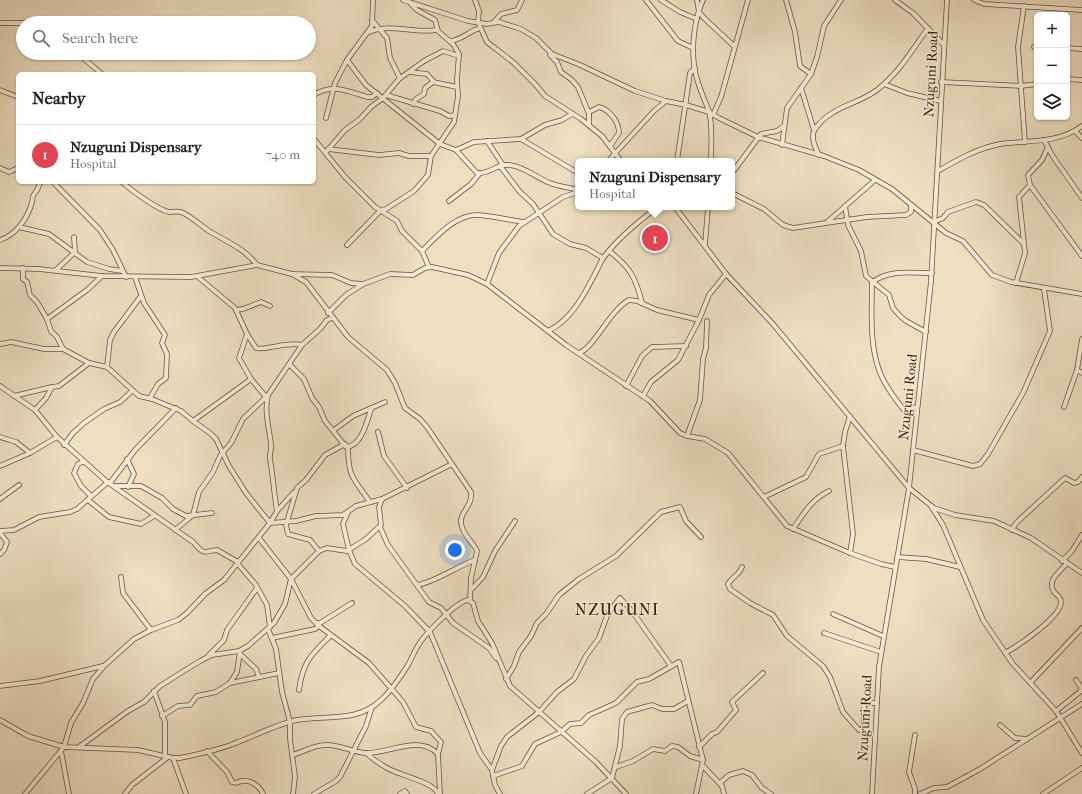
<!DOCTYPE html>
<meta charset="utf-8">
<style>
:root{--surface:#fff;--page:#f6f6f6;--text:#222;--muted:#767676;--line:#e0e0e0;--accent:#8f2418}
body{margin:0;font-family:"IM FELL French Canon",serif;background:var(--page);color:var(--text)}
.controls{position:absolute;right:12px;top:12px;display:grid;overflow:hidden;border-radius:6px;box-shadow:0 1px 3px #0004}
.controls button{width:36px;height:36px;display:grid;place-items:center;padding:0;border:0;border-bottom:1px solid var(--line);background:var(--surface);color:var(--text);font:20px sans-serif}
.you{position:absolute;left:455px;top:550px;width:14px;height:14px;margin:-10px;border:3px solid #fff;border-radius:50%;background:#1a73e8;box-shadow:0 0 0 6px #1a73e833}
.badge{display:grid;place-items:center;width:26px;height:26px;border-radius:50%;background:var(--accent);color:#fff;font-size:13px;font-weight:700}
.pin{position:absolute;translate:-50% -50%;border:2px solid #fff;box-shadow:0 1px 4px #0006}
.popup{position:absolute;left:575px;top:158px;width:160px;height:52px;box-sizing:border-box;display:grid;place-content:center;border-radius:6px;background:var(--surface);filter:drop-shadow(0 1px 3px #0005);font-size:13px;white-space:nowrap;color:var(--muted)}
.popup b{font-size:15px;color:var(--text)}
.popup::after{content:'';position:absolute;left:50%;top:100%;margin-left:-8px;border:8px solid transparent;border-top-color:var(--surface)}
.list{margin:0;padding:0;list-style:none}
h2{display:flex;justify-content:space-between;align-items:center;height:52px;margin:0;padding:0 16px;font-size:17px}
h2 small{font-size:13px;font-weight:400;color:var(--muted)}
.list li{display:grid;grid-template-columns:26px 1fr auto;gap:12px;align-items:center;box-sizing:border-box;height:60px;padding:0 16px;border-top:1px solid var(--line)}
.list b{display:block;font-size:15px;white-space:nowrap}
.list p{margin:0;font-size:13px;white-space:nowrap;color:var(--muted)}
.list em{font-size:13px;font-style:normal;color:var(--muted)}
.icon{flex:none;width:22px;height:22px;fill:none;stroke:currentColor;stroke-width:2;stroke-linecap:round;stroke-linejoin:round}
.map{position:relative;flex:none;width:1082px;height:794px;overflow:hidden}
.search{position:absolute;background:var(--surface);box-shadow:0 1px 3px #0004;left:16px;top:16px;width:300px;height:44px;display:flex;align-items:center;gap:10px;box-sizing:border-box;padding:0 14px;border-radius:22px;color:var(--muted);font-size:15px}
.panel{position:absolute;background:var(--surface);box-shadow:0 1px 3px #0004;left:16px;top:72px;width:300px;height:112px;border-radius:6px}
.map>svg:first-child{display:block}
.lines{fill:none;stroke-linecap:round;stroke-linejoin:round}
.minor-casing{stroke:#685137;stroke-width:5.5}
.minor{stroke:#f4ead7;stroke-width:4}
.labels{text-anchor:middle;dominant-baseline:central;stroke-width:3;stroke-linejoin:round;paint-order:stroke}
.street-label{font-size:14px;fill:#3b2209;stroke:#f4ead7}
.quarter-label{font-size:16px;letter-spacing:1px;fill:#3b2209;stroke:#f4ead7}
</style>
<div class="map">
<svg width="1082" height="794" viewBox="0 0 1082 794">
<rect width="100%" height="100%" fill="#eedfc1"/>
<filter id="stains"><feTurbulence type="fractalNoise" baseFrequency=".005" numOctaves="4"/><feColorMatrix values="0 0 0 0 .2 0 0 0 0 .09 0 0 0 0 .02 0 0 0 .5 -.17"/></filter>
<radialGradient id="worn" r=".72"><stop offset=".6" stop-color="#630" stop-opacity="0"/><stop offset="1" stop-color="#630" stop-opacity=".3"/></radialGradient>
<g class="lines">
<g class="minor-casing">
<g id="minor">
<path d="M403,0L468,21L487,24L499,22L521,29L536,38L552,54L578,64L635,91L666,101L686,105L709,112L719,118L758,137L824,156L859,170L892,189L946,233L963,241L992,275L1011,282L1082,294"/>
<path d="M475,0L479,11L478,22L487,42L514,63L536,85L545,96L581,119L602,136L621,161"/>
<path d="M646,0L678,41L693,48"/>
<path d="M661,0L680,12L697,19"/>
<path d="M697,0L699,12L705,19L734,46"/>
<path d="M703,0C693,22 690,56 697,79C700,90 705,101 709,111C713,127 711,145 711,161"/>
<path d="M786,0L795,32L800,66L811,74"/>
<path d="M895,0L913,13L944,45"/>
<path d="M974,0L984,4L1082,10"/>
<path d="M1024,6L1018,47L1025,142"/>
<path d="M372,20L387,38L390,58L400,78"/>
<path d="M494,22L501,14L517,10L522,0"/>
<path d="M0,23H25"/>
<path d="M367,33C389,22 413,34 437,30"/>
<path d="M450,41C462,40 469,31 480,28"/>
<path d="M1034,47H1037"/>
<path d="M1067,48L1082,49"/>
<path d="M77,53L102,74"/>
<path d="M550,55L557,62L561,72L572,80L578,87L589,114"/>
<path d="M347,60L366,85L440,144L456,150L477,173C488,175 498,163 510,165C525,167 537,178 550,183C559,187 569,187 578,190"/>
<path d="M410,72L427,74L434,82"/>
<path d="M1067,79L1082,80"/>
<path d="M941,82L1021,86L1037,84"/>
<path d="M884,84L907,93L941,101"/>
<path d="M801,88L814,130"/>
<path d="M0,90L18,97"/>
<path d="M314,95C332,83 348,91 367,97H372L377,93"/>
<path d="M386,95L440,111L449,116L455,115"/>
<path d="M413,104L416,99L424,94L425,88L433,82L457,87"/>
<path d="M713,115L721,97L748,0"/>
<path d="M326,118L335,83L347,60L372,26L373,0"/>
<path d="M589,124V112L599,107C610,110 619,122 619,133L610,146"/>
<path d="M1075,131L1082,138"/>
<path d="M314,139L345,177L375,207L397,221L402,231L422,251L429,267"/>
<path d="M521,139L578,173"/>
<path d="M1044,140L1052,155L1082,198"/>
<path d="M487,141L503,165"/>
<path d="M782,145L787,108L811,74L817,57L824,26L841,0"/>
<path d="M328,149L379,155L399,153L409,156H431"/>
<path d="M456,150L474,142L521,139L545,125L562,120L572,114"/>
<path d="M326,152L345,130L359,120L371,107L383,98L399,79L424,61L443,51L459,56"/>
<path d="M819,155C815,147 810,137 815,129C831,106 857,105 877,90C899,73 912,50 928,28"/>
<path d="M608,161L654,111L666,101"/>
<path d="M677,161L690,73L695,68"/>
<path d="M500,166L520,192L533,204L553,234L570,244L586,248L603,258"/>
<path d="M0,168L9,172L18,168"/>
<path d="M938,171C957,160 978,148 1000,144C1029,140 1057,144 1082,126"/>
<path d="M732,173L761,134L777,131L784,126"/>
<path d="M53,182L100,230L113,250L126,277"/>
<path d="M122,182C131,190 158,210 169,212C173,212 177,211 181,212C191,216 200,225 209,231C227,242 244,248 257,265"/>
<path d="M1030,185L1082,256"/>
<path d="M732,193L764,209L783,225L793,228L826,223L875,180"/>
<path d="M449,201L471,184L480,173"/>
<path d="M845,206L848,225L861,251L866,276L889,295L893,308L900,316L906,321L926,332"/>
<path d="M675,207L726,274L773,324L909,488L934,508L955,515L994,521L1031,538L1082,573"/>
<path d="M936,221L943,218L948,212L976,202L984,205L1023,243"/>
<path d="M826,223L867,217L906,215L911,212V206"/>
<path d="M19,227L49,234L87,262L109,269L122,271"/>
<path d="M0,240C16,235 28,218 32,202C33,199 32,199 33,196C36,191 39,189 40,182"/>
<path d="M347,245L380,211L386,209L414,191L428,175L431,156L454,122L458,96L457,80L459,54L453,44L438,31L435,20L417,10L411,4"/>
<path d="M705,245L708,207"/>
<path d="M422,251C436,237 456,214 478,215C493,216 508,220 524,222"/>
<path d="M609,251C630,267 636,278 642,303"/>
<path d="M0,268L39,269L102,276L191,277L257,265L292,274L306,282L348,337L387,370L395,383L405,408L420,419L427,427L471,492C473,508 457,512 462,527C464,536 473,542 477,551L471,578L470,601"/>
<path d="M23,268V279L27,282L30,295L37,302L47,319L87,290L102,276"/>
<path d="M56,270L75,252L74,237"/>
<path d="M292,274L332,275L351,283L363,284L390,274L413,275L425,268L432,267L468,275L487,284L566,345L650,401L680,433L687,436L705,439L728,453L787,526L850,553L881,564L895,567"/>
<path d="M135,277L144,303L165,335L162,343L167,354L166,378L158,384L150,398"/>
<path d="M198,277L235,308L247,334L256,348C264,351 288,341 302,345"/>
<path d="M872,281C872,310 869,342 879,370C884,384 895,399 904,410L917,407"/>
<path d="M873,282C889,269 912,273 932,273"/>
<path d="M1016,283L1025,253L1019,197L1030,185L1028,175L1042,160L1048,147"/>
<path d="M487,284L499,253L519,226L563,197L578,192"/>
<path d="M141,296L114,332L110,340L107,367L139,396L152,399L181,411L193,421L210,433L216,439L229,466L246,493L270,523L277,511C274,494 273,476 270,459C269,454 272,449 271,444C269,427 264,412 268,395"/>
<path d="M236,310L243,309L261,302L270,306"/>
<path d="M328,313L346,295L363,284"/>
<path d="M47,319L51,331L57,337L63,349L89,363L107,367"/>
<path d="M548,331C572,320 585,293 597,270C599,266 601,261 604,257C618,238 639,221 658,207"/>
<path d="M247,334L239,358L251,379L266,397"/>
<path d="M1082,339L1077,370L1082,373"/>
<path d="M0,344L11,342L44,349H63"/>
<path d="M579,353C595,347 609,311 629,300L637,301L657,310L699,320"/>
<path d="M289,364L304,379L312,398L319,407L325,421L346,447C362,446 367,421 371,409"/>
<path d="M0,386L35,410L57,437"/>
<path d="M626,386L642,356L652,347L686,346"/>
<path d="M14,396L52,387"/>
<path d="M643,396L651,382L678,360L699,320L709,295L726,274"/>
<path d="M1064,407L1077,370"/>
<path d="M35,410L46,398L52,387L59,386L89,363"/>
<path d="M850,416L845,432L843,446L853,534L850,553"/>
<path d="M193,421L251,379"/>
<path d="M334,430L353,416L385,402"/>
<path d="M378,432L384,456L407,488"/>
<path d="M687,436L700,400L703,359L706,348L707,321"/>
<path d="M0,437L16,442L30,453"/>
<path d="M64,445L73,433L84,423L104,409L120,402L132,391"/>
<path d="M348,447C348,477 353,478 370,502"/>
<path d="M913,450L973,466L980,464L988,454L1023,393L1050,331L1044,289"/>
<path d="M127,459L134,474L128,487"/>
<path d="M83,462L78,464L74,473L81,486L91,496"/>
<path d="M0,466L30,453L57,437L106,481L193,542C205,555 201,552 217,550L238,562"/>
<path d="M110,483L135,450L176,408"/>
<path d="M116,486H141L162,498L173,509L186,516L212,513"/>
<path d="M764,497L806,477L819,454L843,446"/>
<path d="M0,499L19,485"/>
<path d="M382,499L379,507L381,525L366,539L347,551L327,548L319,551L291,579L311,618L319,626L369,663L403,702L416,727L431,731L441,742L438,754L440,794"/>
<path d="M88,500L109,517L141,524L154,516"/>
<path d="M931,506L943,525L983,620L1013,664L1056,711L1082,753"/>
<path d="M277,511L294,492"/>
<path d="M348,512L343,524L349,550L355,564L405,606L430,632L480,753L492,770L495,785L500,794"/>
<path d="M380,527L388,545L429,602L441,608L453,623L489,648L496,658"/>
<path d="M793,529C804,513 812,499 829,491"/>
<path d="M175,530L193,515L199,492L213,472L220,456L231,443L243,419L268,395L302,345L320,329L327,320L332,318"/>
<path d="M1012,530L1016,523L1065,478L1074,483L1078,482L1082,477"/>
<path d="M0,531L14,530L39,517L70,512L77,509L108,482"/>
<path d="M0,533L7,542L4,550L0,554"/>
<path d="M319,551L310,540L288,534L286,525L297,488L306,480L325,455L345,444"/>
<path d="M897,557L926,559L960,567"/>
<path d="M1062,561L1072,551L1082,535"/>
<path d="M742,567C740,574 732,577 728,584L730,589L750,603L773,615L787,636L823,666L830,677L843,712L859,730H862L864,725V705L869,703H877"/>
<path d="M121,577L123,593L151,630"/>
<path d="M417,585C435,582 456,567 475,560"/>
<path d="M257,587L267,605L270,627"/>
<path d="M471,590L483,577L495,551L515,521"/>
<path d="M833,614L883,636"/>
<path d="M316,623H320L352,603"/>
<path d="M268,629L276,649L282,692L290,722V739L295,777L293,794"/>
<path d="M824,633L881,652"/>
<path d="M272,638L315,629L319,626"/>
<path d="M1005,653C1018,646 1061,617 1061,602C1061,597 1057,595 1054,592C1046,580 1061,571 1067,563"/>
<path d="M240,654L256,669L259,677"/>
<path d="M208,656L224,640L227,630L257,588L256,585L237,563"/>
<path d="M506,679L514,666L519,652L531,636L537,623L546,614L559,595L579,579L616,556L661,512L680,507L686,521L701,537"/>
<path d="M230,683L237,672L240,651"/>
<path d="M1030,683L1082,628"/>
<path d="M0,686L40,681L103,666"/>
<path d="M299,690C303,661 311,655 331,635"/>
<path d="M154,691L165,722V757"/>
<path d="M1056,711L1081,691V687L1076,680"/>
<path d="M162,716L178,706L190,705L197,696L216,692L230,683L279,673"/>
<path d="M0,720L28,736L64,747L138,750L173,758H180C199,754 220,750 238,742C257,735 277,724 297,720C328,715 358,723 382,699C392,690 401,676 408,665C412,658 415,650 419,644C426,633 456,602 468,600L473,603L478,621L492,643L510,686L596,762L626,794"/>
<path d="M1000,725L1015,738L1027,739"/>
<path d="M79,747L128,711L144,702L160,686L200,661L212,655L239,651L248,646L274,623L285,604L291,579L259,538"/>
<path d="M699,747L712,734L717,732L736,710L732,702L763,673"/>
<path d="M61,751L69,794"/>
<path d="M207,751L227,772L232,782C237,784 237,782 242,781C251,779 260,787 263,794"/>
<path d="M366,753C373,759 381,765 389,769C402,776 434,782 438,794"/>
<path d="M293,755C302,752 315,745 325,745C339,744 351,752 365,753C389,754 419,734 438,754"/>
<path d="M173,758L186,794"/>
<path d="M703,766L722,786L724,794"/>
<path d="M616,767L633,761L653,749L665,751L672,746L678,747L690,756L703,760"/>
<path d="M492,770L501,746L507,737L539,712L557,692L574,679L586,656L599,638L608,613L620,598L632,611L671,666"/>
<path d="M493,776L522,766L535,744L561,732L570,724L581,723L589,715L616,703L637,682L649,679L679,662L703,760L696,794"/>
<path d="M720,783L729,775L743,771L752,775L762,788L771,794"/>
<path d="M25,794L64,747L71,723L83,703L93,679L104,666L134,639L151,630L178,620L187,613L205,594L224,580L270,523L296,521L316,516L343,515L356,506L382,499L452,464"/>
<path d="M125,794L132,785L168,757"/>
<path d="M314,794L336,781L340,777L366,726L372,707"/>
<path d="M400,794L405,791L407,794"/>
<path d="M587,794L612,778L620,746L622,719L627,712L652,705L662,709H674L688,701"/>
<path d="M872,794L879,667L909,488L931,281L947,0"/>
<path d="M915,794V789L909,772L915,735"/>
<path d="M920,794L934,788L947,787L980,769L1082,704"/>
<path d="M1043,794L1082,768"/>
</g>
</g>
<use href="#minor" class="minor"/>
</g>
<g class="labels">
<g class="street-label">
<text transform="translate(931 74) rotate(-87)">Nzuguni Road</text>
<text transform="translate(908 397) rotate(-84)">Nzuguni Road</text>
<text transform="translate(865 718) rotate(-87)">Nzuguni Road</text>
</g>
<g class="quarter-label">
<text x="617" y="609">NZUGUNI</text>
</g>
</g>
<rect width="100%" height="100%" filter="url(#stains)"/>
<rect width="100%" height="100%" fill="url(#worn)"/>
</svg>
<div class="controls">
<button>+</button>
<button>−</button>
<button><svg class="icon" aria-label="layers" viewBox="0 0 24 24"><path d="M12 4l9 5-9 5-9-5zM3 14l9 5 9-5"/></svg></button>
</div>
<div class="you"></div>
<div class="pin badge" style="left:655px;top:238px;background:#e0444e">1</div>
<div class="popup"><b>Nzuguni Dispensary</b>Hospital</div>
<div class="search"><svg class="icon" aria-label="search" viewBox="0 0 24 24"><circle cx="10" cy="10" r="6"/><path d="M15 15l6 6"/></svg>Search here</div>
<section class="panel">
<h2>Nearby<small></small></h2>
<ul class="list">
<li><span class="badge" style="background:#e0444e">1</span><div><b>Nzuguni Dispensary</b><p>Hospital</p></div><em>740 m</em></li>
</ul>
</section>
</div>
